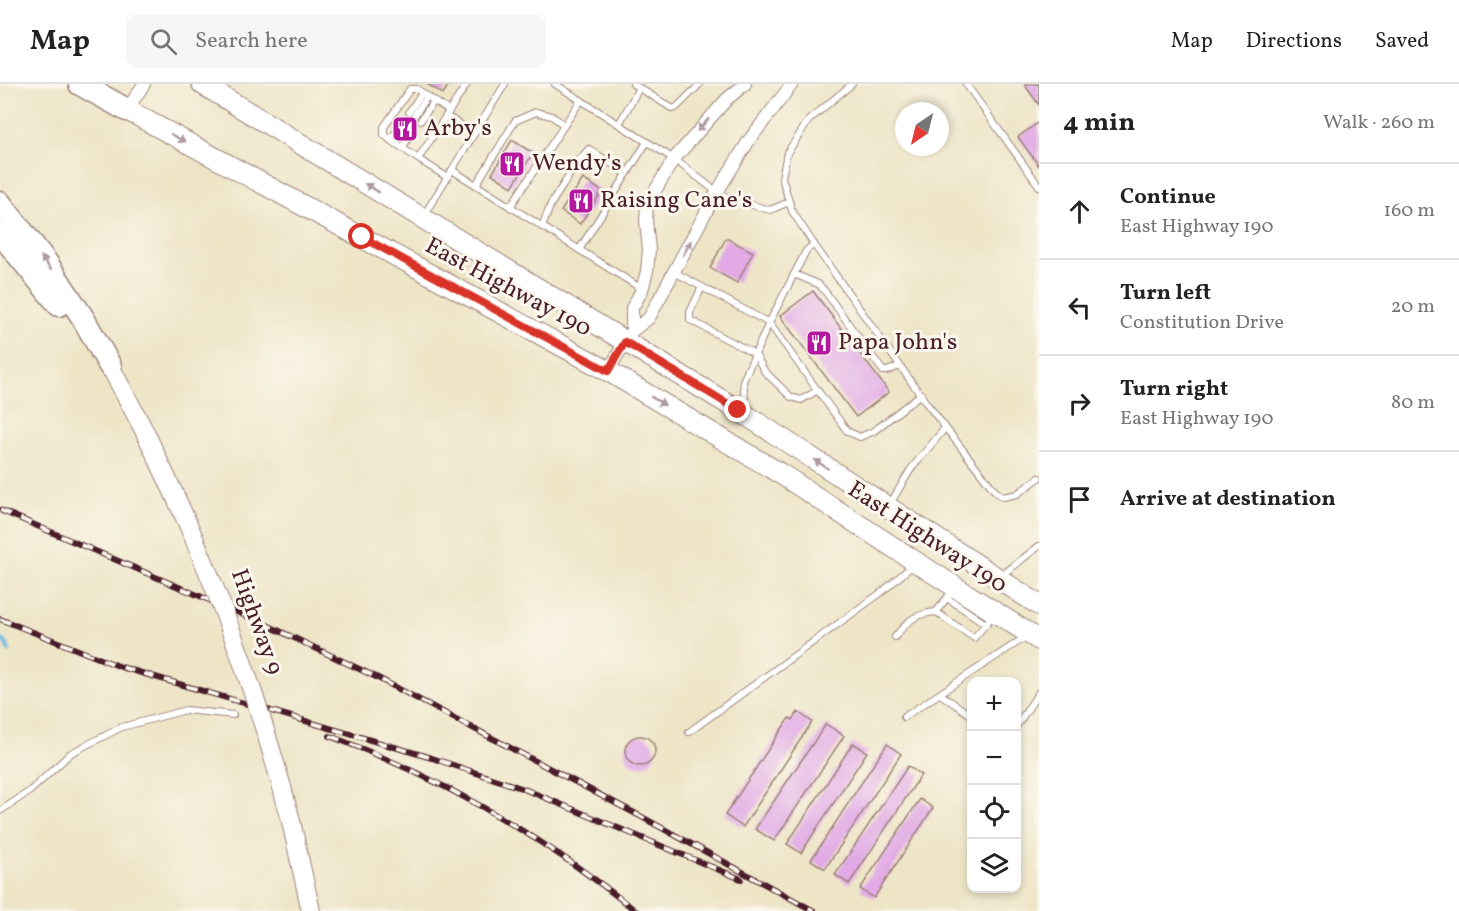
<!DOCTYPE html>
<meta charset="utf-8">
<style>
:root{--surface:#fff;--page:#f6f6f6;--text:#222;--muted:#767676;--line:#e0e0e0}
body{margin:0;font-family:Vollkorn,serif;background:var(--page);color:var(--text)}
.controls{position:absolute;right:18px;bottom:18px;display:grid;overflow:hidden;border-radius:12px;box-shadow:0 3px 9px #0003}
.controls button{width:54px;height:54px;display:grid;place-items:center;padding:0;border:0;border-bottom:2px solid var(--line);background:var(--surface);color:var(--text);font:30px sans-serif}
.compass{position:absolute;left:895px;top:18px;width:54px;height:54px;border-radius:50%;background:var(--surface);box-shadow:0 3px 9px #0003;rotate:215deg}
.stop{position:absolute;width:18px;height:18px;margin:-14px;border:4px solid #d93025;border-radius:50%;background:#fff}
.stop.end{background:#d93025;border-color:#fff;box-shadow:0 2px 6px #0008}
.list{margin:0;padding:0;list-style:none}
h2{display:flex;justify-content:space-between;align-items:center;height:78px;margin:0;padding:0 24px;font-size:26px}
h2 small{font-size:20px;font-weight:400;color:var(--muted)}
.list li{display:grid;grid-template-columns:39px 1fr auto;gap:18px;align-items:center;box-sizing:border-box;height:96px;padding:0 24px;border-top:2px solid var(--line)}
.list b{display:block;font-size:22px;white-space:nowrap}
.list p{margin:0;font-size:20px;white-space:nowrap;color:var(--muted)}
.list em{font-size:20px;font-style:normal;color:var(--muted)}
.icon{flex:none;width:33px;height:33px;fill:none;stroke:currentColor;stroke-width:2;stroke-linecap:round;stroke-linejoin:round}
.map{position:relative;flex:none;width:1039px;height:827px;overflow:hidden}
header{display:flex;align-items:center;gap:36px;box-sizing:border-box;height:84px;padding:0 30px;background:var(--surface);border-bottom:2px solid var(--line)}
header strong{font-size:28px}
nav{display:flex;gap:33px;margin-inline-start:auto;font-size:21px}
.search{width:420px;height:54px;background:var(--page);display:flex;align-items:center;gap:15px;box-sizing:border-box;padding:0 21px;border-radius:12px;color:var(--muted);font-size:22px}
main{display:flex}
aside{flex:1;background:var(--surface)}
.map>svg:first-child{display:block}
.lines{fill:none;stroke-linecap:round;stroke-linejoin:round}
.stream{stroke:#63b9e0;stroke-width:4}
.building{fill:#e1a9e5}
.service-casing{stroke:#9c8279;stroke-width:8}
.minor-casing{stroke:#9c8279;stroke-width:14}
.secondary-casing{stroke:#9c8279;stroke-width:20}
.primary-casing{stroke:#9c8279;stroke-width:22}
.motorway-casing{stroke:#9c8279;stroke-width:25}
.service{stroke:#fff;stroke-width:6}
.minor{stroke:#fff;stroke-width:12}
.secondary{stroke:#fff;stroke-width:18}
.primary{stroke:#fff;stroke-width:20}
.motorway{stroke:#fff;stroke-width:22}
.rail-casing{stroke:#4a1f2b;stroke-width:6}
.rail{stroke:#fbf7ec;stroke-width:4;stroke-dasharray:11;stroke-linecap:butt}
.secondary-bridge-casing{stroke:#9c8279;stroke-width:20;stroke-linecap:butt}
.secondary-bridge{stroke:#fff;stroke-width:18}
.oneway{fill:#ae9aa0}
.route{stroke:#d93025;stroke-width:8}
.labels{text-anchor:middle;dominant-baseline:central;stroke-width:6;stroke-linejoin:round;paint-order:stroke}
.poi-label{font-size:24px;fill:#4a1f2b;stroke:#fbf7ec;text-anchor:start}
.street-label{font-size:24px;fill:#4a1f2b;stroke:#fbf7ec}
</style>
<header>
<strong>Map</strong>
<div class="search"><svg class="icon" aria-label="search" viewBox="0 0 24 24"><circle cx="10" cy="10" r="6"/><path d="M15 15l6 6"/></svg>Search here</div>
<nav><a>Map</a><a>Directions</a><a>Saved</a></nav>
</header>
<main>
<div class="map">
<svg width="1039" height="827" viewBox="0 0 1039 827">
<rect width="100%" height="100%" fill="#fbf7ec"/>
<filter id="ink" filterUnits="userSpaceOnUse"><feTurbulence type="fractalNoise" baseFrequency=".0167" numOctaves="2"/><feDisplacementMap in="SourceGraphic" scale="12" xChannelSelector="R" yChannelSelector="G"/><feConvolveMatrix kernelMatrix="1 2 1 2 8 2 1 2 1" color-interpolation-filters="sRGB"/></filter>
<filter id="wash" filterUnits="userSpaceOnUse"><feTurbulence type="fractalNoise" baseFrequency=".008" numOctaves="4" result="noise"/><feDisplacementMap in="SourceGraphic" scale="24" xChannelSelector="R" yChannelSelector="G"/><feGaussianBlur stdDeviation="1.35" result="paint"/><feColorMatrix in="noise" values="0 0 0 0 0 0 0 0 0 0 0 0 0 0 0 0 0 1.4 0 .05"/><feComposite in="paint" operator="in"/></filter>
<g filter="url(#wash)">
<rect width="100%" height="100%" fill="#eee5c7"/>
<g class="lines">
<path class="stream" d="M0,555L6,559L9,567"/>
</g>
<g id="blocks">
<g class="building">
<path d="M427,0H449L443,10Z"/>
<path d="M1024,0H1039V21Z"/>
<path d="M1039,38V82L1018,53Z"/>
<path d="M512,56L533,69L512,103L492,90Z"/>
<path d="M583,95L602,107L580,140L561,127Z"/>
<path d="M726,154L753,168L737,199L710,184Z"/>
<path d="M813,207L889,308L856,333L780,232Z"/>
<path d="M798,628L812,638L743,743L725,731L789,634L793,636Z"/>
<path d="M826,640L844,652L774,757L755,745Z"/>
<circle cx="640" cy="667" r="15"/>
<path d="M853,659L867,668L801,769L787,760Z"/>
<path d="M887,660L901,670L825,785L811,776Z"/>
<path d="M908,682L921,691L849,800L835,791Z"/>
<path d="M920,715L933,724L874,814L860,805Z"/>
</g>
</g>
</g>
<g filter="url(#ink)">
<use href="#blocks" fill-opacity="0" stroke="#9c8279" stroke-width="1.5"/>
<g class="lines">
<g class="service-casing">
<g id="service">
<path d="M467,0L446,32L474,49"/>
<path d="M555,0L674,75L717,108L731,115L770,126L789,118"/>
<path d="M633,0L673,25L677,23L700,0"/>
<path d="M852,0L809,36L787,69L782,94L792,127L815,162L927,320L995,407L1003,413L1017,410L1039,394"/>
<path d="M966,0L1039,102"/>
<path d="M409,28L422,9"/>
<path d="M414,32L427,13"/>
<path d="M446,32L418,75L447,93"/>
<path d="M421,36L434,17"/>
<path d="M619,40L639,4"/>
<path d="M390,56L401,41"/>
<path d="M396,60L407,43"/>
<path d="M402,64L413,47"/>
<path d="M418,75L384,51V43L410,5H417L449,27"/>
<path d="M452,86L642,205"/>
<path d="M476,101L515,37L536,28L552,32L564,41"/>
<path d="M510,123L581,16"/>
<path d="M424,131L505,0"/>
<path d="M542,143L551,120L579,76L589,65L627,90"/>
<path d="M814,160L806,167L769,239L847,347L860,353L874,347L921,310"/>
<path d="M579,166L647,58"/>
<path d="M674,188L769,239L743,297L745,314L739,324"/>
<path d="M794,190L818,200L824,206L883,287H887L900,282"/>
<path d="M702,203L690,228V236L755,270L765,288L791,313L801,316L818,306"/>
<path d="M890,420L911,385L945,344"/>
<path d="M1001,492L1039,462"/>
<path d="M947,514L986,540"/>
<path d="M936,528L974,554L994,530"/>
<path d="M895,553C908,536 915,530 936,528L953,506"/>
<path d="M940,610L972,632"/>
<path d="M904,633L1027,552"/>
<path d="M1016,643L1039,608"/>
<path d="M689,648L882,508L913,481"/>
<path d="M0,727L30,707L71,669L122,643L186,626L233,631"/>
</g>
</g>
<g class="minor-casing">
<g id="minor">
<path d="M127,26L144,0"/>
<path d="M632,247V224L642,206L647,187L649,166L646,137L647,120L674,75L727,15L745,0"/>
<path d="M608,287L632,247L649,234L714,113L748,58L792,0"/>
</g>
</g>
<g class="secondary-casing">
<g id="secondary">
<path d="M110,282L146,350"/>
<path d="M290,733L311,827"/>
</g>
</g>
<g class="primary-casing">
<g id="primary">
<path d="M202,0L738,326L1039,521"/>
<path d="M127,26L608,287L781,390L916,478L1039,556"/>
</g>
</g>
<g class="motorway-casing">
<g id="motorway">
<path d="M80,0L127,26"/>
<path d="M0,119L46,178L83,234L110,282"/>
<path d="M0,149L59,221"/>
</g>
</g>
<use href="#service" class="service"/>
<use href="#minor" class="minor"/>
<use href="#secondary" class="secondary"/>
<use href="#primary" class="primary"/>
<use href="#motorway" class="motorway"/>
<g class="rail-casing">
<g id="rail">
<path d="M0,426L267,541L376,593L640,732L814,827"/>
<path d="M0,535L121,583L432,674L524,705L741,795"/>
<path d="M330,652C441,694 544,753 636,827"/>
</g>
</g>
<use href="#rail" class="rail"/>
<g class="secondary-bridge-casing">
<path id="secondary-bridge" d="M146,350C164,389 183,427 199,466C236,553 266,642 290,733"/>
</g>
<use href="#secondary-bridge" class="secondary-bridge"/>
</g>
<defs><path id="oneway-solid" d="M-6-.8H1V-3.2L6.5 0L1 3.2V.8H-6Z" transform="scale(1.5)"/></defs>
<g class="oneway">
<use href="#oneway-solid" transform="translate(703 41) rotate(132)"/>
<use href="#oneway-solid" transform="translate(178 54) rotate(28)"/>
<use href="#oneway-solid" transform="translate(372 104) rotate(-149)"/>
<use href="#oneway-solid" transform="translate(687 164) rotate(-62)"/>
<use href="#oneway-solid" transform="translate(46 179) rotate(-126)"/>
<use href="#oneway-solid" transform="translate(658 317) rotate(31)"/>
<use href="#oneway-solid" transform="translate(821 380) rotate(-147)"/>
</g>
</g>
<g class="lines" filter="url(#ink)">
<path class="route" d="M362,153L608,287L625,258L738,326"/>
</g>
<defs>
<g id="restaurant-square" transform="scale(1.35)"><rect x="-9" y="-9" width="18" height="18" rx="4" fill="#b5179e" stroke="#fbf7ec"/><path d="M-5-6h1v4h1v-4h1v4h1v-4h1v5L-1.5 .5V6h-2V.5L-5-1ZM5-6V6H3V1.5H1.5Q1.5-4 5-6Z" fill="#fff"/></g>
</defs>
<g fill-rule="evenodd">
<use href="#restaurant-square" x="405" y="45"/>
<use href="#restaurant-square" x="512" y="80"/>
<use href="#restaurant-square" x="581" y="117"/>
<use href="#restaurant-square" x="819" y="259"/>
</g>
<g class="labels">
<g class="poi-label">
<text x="424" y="45">Arby's</text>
<text x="532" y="80">Wendy's</text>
<text x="600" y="117">Raising Cane's</text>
<text x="838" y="259">Papa John's</text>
</g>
<g class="street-label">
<text transform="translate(508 204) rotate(28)">East Highway 190</text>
<text transform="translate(927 454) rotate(33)">East Highway 190</text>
<text transform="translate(256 538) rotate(70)">Highway 9</text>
</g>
</g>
</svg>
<div class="controls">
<button>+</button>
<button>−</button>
<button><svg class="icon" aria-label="locate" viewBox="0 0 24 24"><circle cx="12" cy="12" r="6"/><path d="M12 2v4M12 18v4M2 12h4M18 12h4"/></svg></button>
<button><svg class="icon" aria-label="layers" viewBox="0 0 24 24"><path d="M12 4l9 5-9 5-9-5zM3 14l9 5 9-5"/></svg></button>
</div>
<svg class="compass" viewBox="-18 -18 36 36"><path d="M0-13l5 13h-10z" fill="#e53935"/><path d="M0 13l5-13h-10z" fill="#767676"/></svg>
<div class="stop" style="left:362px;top:153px"></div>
<div class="stop end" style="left:738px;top:326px"></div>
</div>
<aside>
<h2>4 min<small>Walk · 260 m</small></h2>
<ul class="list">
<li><svg class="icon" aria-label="ahead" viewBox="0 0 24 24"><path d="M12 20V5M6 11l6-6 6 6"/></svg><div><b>Continue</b><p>East Highway 190</p></div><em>160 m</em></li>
<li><svg class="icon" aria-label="left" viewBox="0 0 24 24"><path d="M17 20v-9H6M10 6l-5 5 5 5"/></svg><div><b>Turn left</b><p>Constitution Drive</p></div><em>20 m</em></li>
<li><svg class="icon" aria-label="right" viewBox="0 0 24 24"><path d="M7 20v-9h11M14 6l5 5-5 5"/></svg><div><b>Turn right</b><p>East Highway 190</p></div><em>80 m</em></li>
<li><svg class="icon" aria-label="arrive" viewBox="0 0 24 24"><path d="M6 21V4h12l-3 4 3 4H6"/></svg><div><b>Arrive at destination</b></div></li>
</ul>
</aside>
</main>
